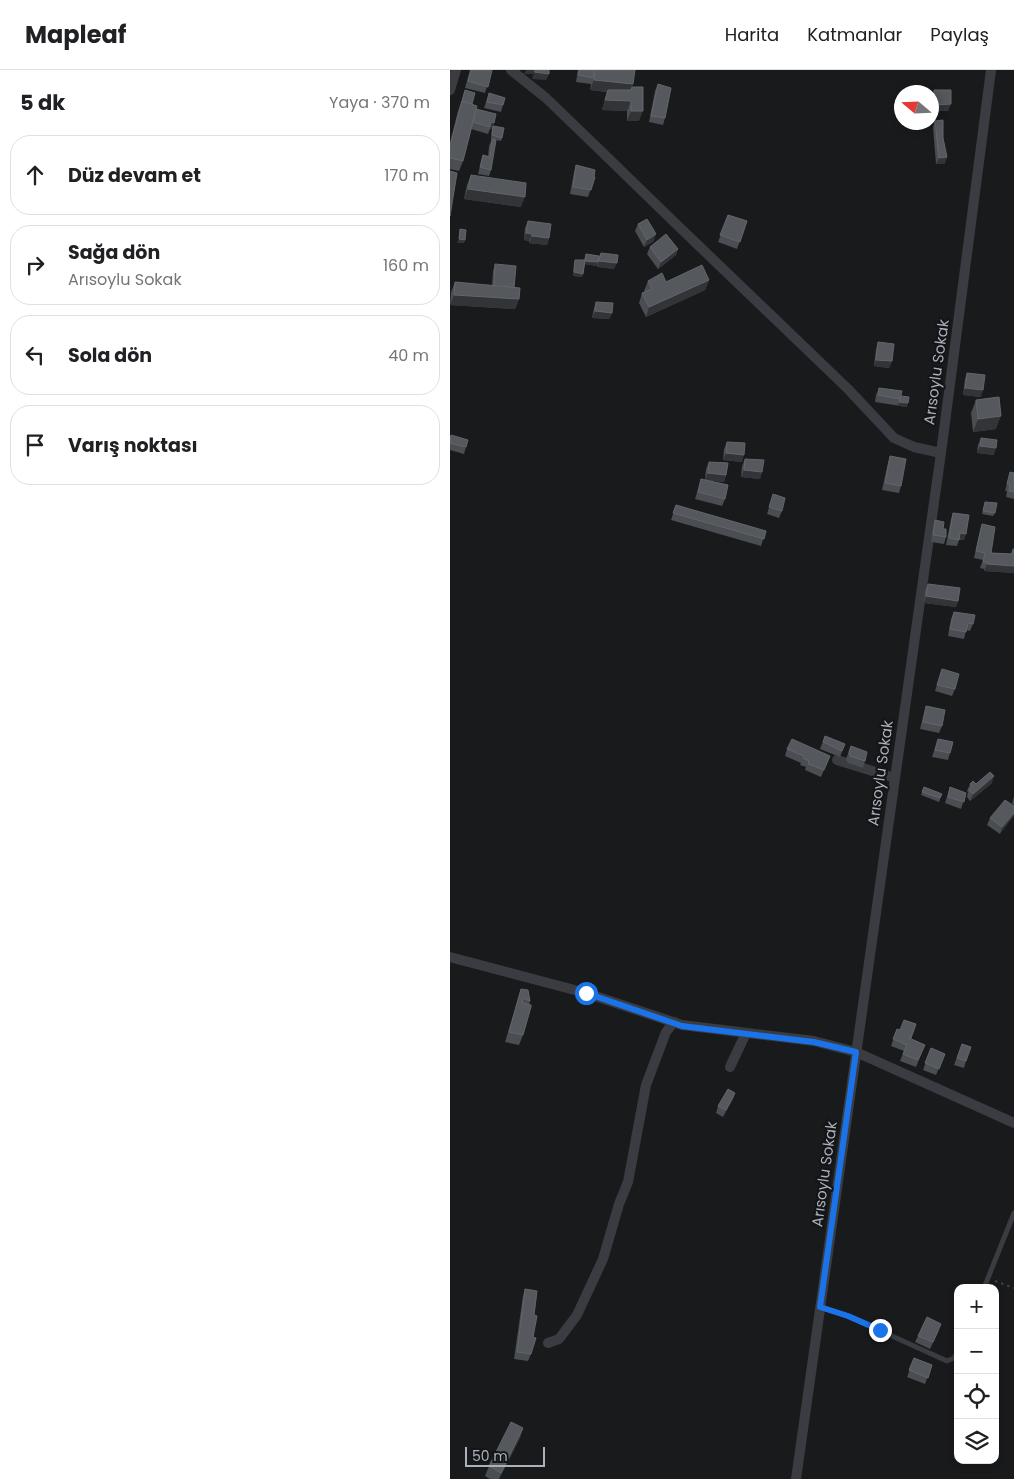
<!DOCTYPE html>
<html lang="tr">
<meta charset="utf-8">
<style>
:root{--surface:#fff;--page:#f2f2f2;--text:#202124;--muted:#757577;--line:#e0e0e0}
body{margin:0;font-family:Poppins,sans-serif;background:var(--page);color:var(--text)}
.controls{position:absolute;right:15px;bottom:15px;display:grid;overflow:hidden;border-radius:10px;box-shadow:0 2px 8px #0003}
.controls button{width:45px;height:45px;display:grid;place-items:center;padding:0;border:0;border-bottom:1px solid var(--line);background:var(--surface);color:var(--text);font:25px sans-serif}
.compass{position:absolute;left:444px;top:15px;width:45px;height:45px;border-radius:50%;background:var(--surface);box-shadow:0 2px 8px #0003;rotate:289deg}
.scale{position:absolute;left:15px;bottom:12px;width:80px;box-sizing:border-box;padding-left:5px;border:2px solid #abb2bc;border-top:0;font-size:14px;line-height:18px;white-space:nowrap;color:#abb2bc;-webkit-text-stroke:4px #141517;paint-order:stroke}
.stop{position:absolute;width:15px;height:15px;margin:-11px;border:4px solid #1a73e8;border-radius:50%;background:#fff}
.stop.end{background:#1a73e8;border-color:#fff;box-shadow:0 1px 5px #0008}
.list{margin:0;padding:0;list-style:none}
h2{display:flex;justify-content:space-between;align-items:center;height:65px;margin:0;padding:0 20px;font-size:21px}
h2 small{font-size:16px;font-weight:400;color:var(--muted)}
.list li{display:grid;grid-template-columns:32px 1fr auto;gap:15px;align-items:center;box-sizing:border-box;height:80px;margin:0 10px 10px;padding:0 10px;border:1px solid var(--line);border-radius:20px}
.list b{display:block;font-size:19px;white-space:nowrap}
.list p{margin:0;font-size:16px;white-space:nowrap;color:var(--muted)}
.list em{font-size:16px;font-style:normal;color:var(--muted)}
.icon{flex:none;width:28px;height:28px;fill:none;stroke:currentColor;stroke-width:2;stroke-linecap:round;stroke-linejoin:round}
.map{position:relative;flex:none;width:564px;height:1409px;overflow:hidden}
header{display:flex;align-items:center;gap:30px;box-sizing:border-box;height:70px;padding:0 25px;background:var(--surface);border-bottom:1px solid var(--line)}
header strong{font-size:24px}
nav{display:flex;gap:28px;margin-inline-start:auto;font-size:18px}
main{display:flex}
aside{flex:1;background:var(--surface)}
.map>svg:first-child{display:block}
.lines{fill:none;stroke-linecap:round;stroke-linejoin:round}
.path{stroke:#404348;stroke-width:2;stroke-dasharray:2.5 4;stroke-linecap:butt}
.lane{stroke:#3a3c41;stroke-width:5}
.street{stroke:#3a3c41;stroke-width:10}
.wall{fill:#4a4d51}
.shaded-wall{fill:#323437}
.building{fill:#55585d;stroke:#62666c}
.route{stroke:#1a73e8;stroke-width:6}
.labels{text-anchor:middle;dominant-baseline:central;stroke-width:4.5;stroke-linejoin:round;paint-order:stroke}
.street-label{font-size:15px;fill:#abb2bc;stroke:#141517}
</style>
<header>
<strong>Mapleaf</strong>
<nav><a>Harita</a><a>Katmanlar</a><a>Paylaş</a></nav>
</header>
<main>
<aside>
<h2>5 dk<small>Yaya · 370 m</small></h2>
<ul class="list">
<li><svg class="icon" aria-label="ahead" viewBox="0 0 24 24"><path d="M12 20V5M6 11l6-6 6 6"/></svg><div><b>Düz devam et</b></div><em>170 m</em></li>
<li><svg class="icon" aria-label="right" viewBox="0 0 24 24"><path d="M7 20v-9h11M14 6l5 5-5 5"/></svg><div><b>Sağa dön</b><p>Arısoylu Sokak</p></div><em>160 m</em></li>
<li><svg class="icon" aria-label="left" viewBox="0 0 24 24"><path d="M17 20v-9H6M10 6l-5 5 5 5"/></svg><div><b>Sola dön</b></div><em>40 m</em></li>
<li><svg class="icon" aria-label="arrive" viewBox="0 0 24 24"><path d="M6 21V4h12l-3 4 3 4H6"/></svg><div><b>Varış noktası</b></div></li>
</ul>
</aside>
<div class="map">
<svg width="564" height="1409" viewBox="0 0 564 1409">
<rect width="100%" height="100%" fill="#191a1c"/>
<g class="lines">
<path class="path" d="M545,1211L564,1218"/>
<g class="lane">
<path d="M534,1218L564,1143"/>
<path d="M371,1237L398,1246L497,1291L504,1288L508,1282"/>
</g>
<g class="street">
<path d="M61,0L96,28L151,81L223,151L398,319L444,368L464,377L491,383"/>
<path d="M0,20L6,0"/>
<path d="M387,690L445,708"/>
<path d="M0,887L136,923L232,955L364,971L406,982L564,1053"/>
<path d="M280,997L296,963"/>
<path d="M98,1273L109,1269L127,1245L153,1189L169,1134L178,1112L196,1015L216,962L224,952"/>
<path d="M346,1409L491,383L541,0"/>
</g>
</g>
<g class="wall">
<path d="M20,0H42L35,23L15,18Z"/>
<path d="M128,0H185L182,17L189,51H177V41L152,40L157,22L140,20L141,14L126,12Z"/>
<path d="M208,14L215,48L213,55L199,52L205,21Z"/>
<path d="M15,20L22,34L26,39L44,53L43,56L52,68L51,71L41,69L42,59H40L38,64L21,59L13,91L9,101L0,99V72L8,41Z"/>
<path d="M484,20L498,41H482V27Z"/>
<path d="M39,23L55,28L51,42L34,38Z"/>
<path d="M485,51L495,94H486L483,57Z"/>
<path d="M42,69L41,100L39,106L28,104L33,85L38,87L39,76Z"/>
<path d="M126,95L144,107H145L138,127L120,124L124,102Z"/>
<path d="M21,105L71,137L14,129L17,115Z"/>
<path d="M278,145L297,151L287,179L268,172Z"/>
<path d="M78,151L99,168L97,175L79,173V171L74,170L75,158Z"/>
<path d="M188,154L204,171L194,177L185,161Z"/>
<path d="M200,177L228,179L226,185L208,199L197,184Z"/>
<path d="M151,183L164,199L147,197V196L135,194L132,207L123,206L124,193L125,190H134L136,184L149,186Z"/>
<path d="M45,194L64,218L69,229L65,239L0,235L1,222L5,212L42,216L43,201Z"/>
<path d="M259,210L255,220L196,247L189,233L192,223L195,222L194,221L198,211L216,212Z"/>
<path d="M146,232L162,243L159,249L142,248L144,238Z"/>
<path d="M428,272L442,291L439,298L424,296L426,279Z"/>
<path d="M517,303L531,327L513,325L515,309Z"/>
<path d="M429,318L451,326L457,337L425,332L426,325Z"/>
<path d="M526,330L546,359L523,362L521,343Z"/>
<path d="M0,366L18,370L14,384L0,380Z"/>
<path d="M531,368L544,385L527,383L528,375Z"/>
<path d="M277,372L292,392L273,390L274,379Z"/>
<path d="M440,386L451,416L449,423L432,420L438,393Z"/>
<path d="M295,389L312,402L310,409L291,407L292,396Z"/>
<path d="M259,392L276,405L274,412L255,410L256,399Z"/>
<path d="M560,402L564,403V429L556,427L557,421H555Z"/>
<path d="M251,409L275,429L272,436L245,429Z"/>
<path d="M323,424L332,441L329,448L317,444Z"/>
<path d="M535,432L545,443L543,446L532,444Z"/>
<path d="M226,435L316,461L311,476L221,450Z"/>
<path d="M503,443L514,470H509L507,476L496,475L501,449Z"/>
<path d="M485,450L493,459L496,467L494,474L481,472L483,457Z"/>
<path d="M532,454L541,483L561,484L563,479H564V503L534,501V499L530,498L533,490L524,488L530,461Z"/>
<path d="M478,514L508,531L506,537L474,533L475,520Z"/>
<path d="M504,542L523,554L520,561L516,560L514,569L498,566L501,549Z"/>
<path d="M492,599L505,619L502,626L485,621Z"/>
<path d="M476,636L492,656L489,663L470,659L474,643Z"/>
<path d="M375,666L395,674L390,687L370,679Z"/>
<path d="M488,669L500,683L498,690L482,687Z"/>
<path d="M401,676L415,691L413,698L398,693L396,689Z"/>
<path d="M337,679L380,686L371,707L355,700L356,697L350,695L351,693L335,686Z"/>
<path d="M542,713L520,731L517,727L518,722L517,721L520,714Z"/>
<path d="M474,717L492,724L489,732L471,725Z"/>
<path d="M500,717L516,723L511,739L495,733Z"/>
<path d="M564,727V735L562,733Z"/>
<path d="M564,736L550,764L537,755L540,748Z"/>
<path d="M71,919L80,931L79,935L73,965L69,975L55,972Z"/>
<path d="M466,954L461,969L475,975L466,997L450,991L454,981L441,976L447,959L450,960Z"/>
<path d="M512,974L516,991L514,998L504,995Z"/>
<path d="M481,978L495,984L486,1005L473,1000Z"/>
<path d="M285,1023L283,1029L273,1047L266,1043L268,1036Z"/>
<path d="M75,1219L84,1245L83,1267L81,1284L78,1291L64,1289L73,1226Z"/>
<path d="M489,1260L480,1279L465,1272L468,1266Z"/>
<path d="M464,1288L482,1295L475,1314L457,1307Z"/>
<path d="M73,1358L70,1368L49,1409H40L35,1406L39,1396Z"/>
</g>
<g class="shaded-wall">
<path d="M76,0H84L83,4H74Z"/>
<path d="M84,2L99,4L96,10L82,9Z"/>
<path d="M144,10L183,14L179,24L140,20Z"/>
<path d="M155,30L181,31L177,41L152,40Z"/>
<path d="M501,34L498,41H482L485,35Z"/>
<path d="M181,41H193L189,51H177Z"/>
<path d="M41,52L44,53L42,59H40Z"/>
<path d="M497,87L495,94H486L489,88Z"/>
<path d="M18,119L75,127L71,137L14,129Z"/>
<path d="M76,163L82,164L79,171L74,170Z"/>
<path d="M206,164L204,171L194,177L197,170Z"/>
<path d="M82,166L99,168L97,175L79,173Z"/>
<path d="M9,169L15,170L14,173H7Z"/>
<path d="M228,179L226,185L208,199L211,192Z"/>
<path d="M135,191L148,192L147,196L134,194Z"/>
<path d="M149,191L167,193L164,199L147,197Z"/>
<path d="M124,202L133,204L132,207L123,206Z"/>
<path d="M259,210L255,220L196,247L199,237Z"/>
<path d="M4,225L69,229L65,239L0,235Z"/>
<path d="M145,241L162,243L159,249L142,248Z"/>
<path d="M426,290L442,291L439,298L424,296Z"/>
<path d="M515,318L533,320L531,327L513,325Z"/>
<path d="M449,332L458,333L457,337L448,336Z"/>
<path d="M551,346L546,359L523,362L528,349Z"/>
<path d="M530,376L546,378L544,385L527,383Z"/>
<path d="M276,383L294,385L292,392L273,390Z"/>
<path d="M294,400L312,402L310,409L291,407Z"/>
<path d="M258,403L276,405L274,412L255,410Z"/>
<path d="M510,463L516,464L514,470L508,469Z"/>
<path d="M537,494L564,496V503L534,501Z"/>
<path d="M476,526L508,531L506,537L474,533Z"/>
<path d="M544,706L542,713L520,731L523,724Z"/>
<path d="M564,743V746L550,764L552,757Z"/>
<path d="M285,1023L283,1029L273,1047L276,1040Z"/>
<path d="M73,1358L70,1368L48,1409L51,1403Z"/>
</g>
<g class="building">
<path d="M21,0H42L38,17L18,11Z"/>
<path d="M85,0H99V4L84,2Z"/>
<path d="M129,0H144L143,8L128,5Z"/>
<path d="M145,0H185L183,14L144,10Z"/>
<path d="M208,14L221,18L215,48L201,46Z"/>
<path d="M182,17H193V41H181V31L155,30L158,20H181Z"/>
<path d="M15,20L25,23L22,34L12,32Z"/>
<path d="M484,20H501V34L485,35Z"/>
<path d="M39,23L55,28L53,35L37,32Z"/>
<path d="M12,31L27,36L13,91L0,88V76Z"/>
<path d="M26,39L46,44L44,53L41,52L40,57L23,52Z"/>
<path d="M493,50V68L497,87L489,88L485,51Z"/>
<path d="M43,56L54,58L52,68L42,65Z"/>
<path d="M42,69L46,70L41,100L30,97L33,85L40,87Z"/>
<path d="M126,95L145,100L144,107H145L141,120L123,117Z"/>
<path d="M0,101L7,103L0,146Z"/>
<path d="M21,105L76,113L75,127L18,119Z"/>
<path d="M278,145L297,151L290,172L270,165Z"/>
<path d="M197,149L206,164L197,170L188,154Z"/>
<path d="M78,151L101,154L99,168L82,166V164L76,163Z"/>
<path d="M10,159L16,160L15,170L9,169Z"/>
<path d="M216,164L228,179L211,192L200,177Z"/>
<path d="M151,183L168,185L167,193L149,191Z"/>
<path d="M136,184L149,186L148,192L135,191Z"/>
<path d="M125,190H135L133,204L124,202Z"/>
<path d="M45,194L66,196L64,218L44,216Z"/>
<path d="M252,195L259,210L199,237L192,223L202,219L198,211L212,203L216,212Z"/>
<path d="M5,212L70,218L69,229L4,225Z"/>
<path d="M146,232L163,233L162,243L145,241Z"/>
<path d="M428,272L444,274L442,291L426,290Z"/>
<path d="M517,303L535,305L533,320L515,318Z"/>
<path d="M429,318L452,321L450,329L428,325Z"/>
<path d="M451,326L459,327L458,333L449,332Z"/>
<path d="M549,327L551,346L528,349L526,330Z"/>
<path d="M1,365L18,370L16,377L0,373Z"/>
<path d="M531,368L547,370L546,378L530,376Z"/>
<path d="M277,372L295,373L294,385L276,383Z"/>
<path d="M440,386L456,389L451,416L435,413Z"/>
<path d="M295,389L314,390L312,402L294,400Z"/>
<path d="M259,392L278,393L276,405L258,403Z"/>
<path d="M560,402L564,403V422L559,421L560,414H557Z"/>
<path d="M251,409L278,415L275,429L248,422Z"/>
<path d="M323,424L335,428L332,441L319,437Z"/>
<path d="M535,432L547,433L545,443L533,441Z"/>
<path d="M226,435L316,461L314,469L223,443Z"/>
<path d="M503,443L519,445L516,464L510,463L509,470L499,468Z"/>
<path d="M485,450L494,452L493,459H496V467L483,465Z"/>
<path d="M532,454L545,457L541,483L562,484L563,479H564V496L537,494V492H533L535,483L526,481Z"/>
<path d="M478,514L510,518L508,531L476,526Z"/>
<path d="M504,542L525,545L523,554L518,553L516,562L500,559Z"/>
<path d="M492,599L509,604L505,619L487,615Z"/>
<path d="M476,636L495,640L492,656L473,652Z"/>
<path d="M375,666L395,674L392,681L373,672Z"/>
<path d="M342,669L380,686L374,700L358,694L359,691L353,688L354,686L337,679Z"/>
<path d="M488,669L503,672L500,683L485,680Z"/>
<path d="M401,676L417,682L415,691L400,686L399,682Z"/>
<path d="M540,702L544,706L523,724L519,720L522,717L520,714L523,711L526,714Z"/>
<path d="M474,717L492,724L490,728L472,722Z"/>
<path d="M500,717L516,723L514,732L498,727Z"/>
<path d="M555,730L564,736V743L552,757L540,748Z"/>
<path d="M71,919L78,920L80,931L73,928L72,933L81,935V937L73,965L59,962Z"/>
<path d="M454,950L466,954L461,968L459,967V968L475,975L468,990L453,984L457,975L443,969L447,959L450,960Z"/>
<path d="M512,974L521,977L516,991L507,988Z"/>
<path d="M481,978L495,984L489,999L475,993Z"/>
<path d="M278,1019L285,1023L276,1040L268,1036Z"/>
<path d="M75,1219L87,1221L84,1245L87,1246L83,1267L86,1268L81,1284L67,1282Z"/>
<path d="M477,1247L491,1254L483,1272L468,1266Z"/>
<path d="M464,1288L482,1295L478,1308L459,1300Z"/>
<path d="M61,1352L73,1358L51,1403L39,1396Z"/>
</g>
<g class="lines">
<path class="route" d="M136,923L232,956L364,972L406,982L370,1237L398,1246L430,1260"/>
</g>
<g class="labels">
<g class="street-label">
<text transform="translate(486 302) rotate(-82)">Arısoylu Sokak</text>
<text transform="translate(430 703) rotate(-82)">Arısoylu Sokak</text>
<text transform="translate(374 1104) rotate(-82)">Arısoylu Sokak</text>
</g>
</g>
</svg>
<div class="controls">
<button>+</button>
<button>−</button>
<button><svg class="icon" aria-label="locate" viewBox="0 0 24 24"><circle cx="12" cy="12" r="6"/><path d="M12 2v4M12 18v4M2 12h4M18 12h4"/></svg></button>
<button><svg class="icon" aria-label="layers" viewBox="0 0 24 24"><path d="M12 4l9 5-9 5-9-5zM3 14l9 5 9-5"/></svg></button>
</div>
<svg class="compass" viewBox="-18 -18 36 36"><path d="M0-13l5 13h-10z" fill="#e53935"/><path d="M0 13l5-13h-10z" fill="#757577"/></svg>
<div class="scale">50 m</div>
<div class="stop" style="left:136px;top:923px"></div>
<div class="stop end" style="left:430px;top:1260px"></div>
</div>
</main>
